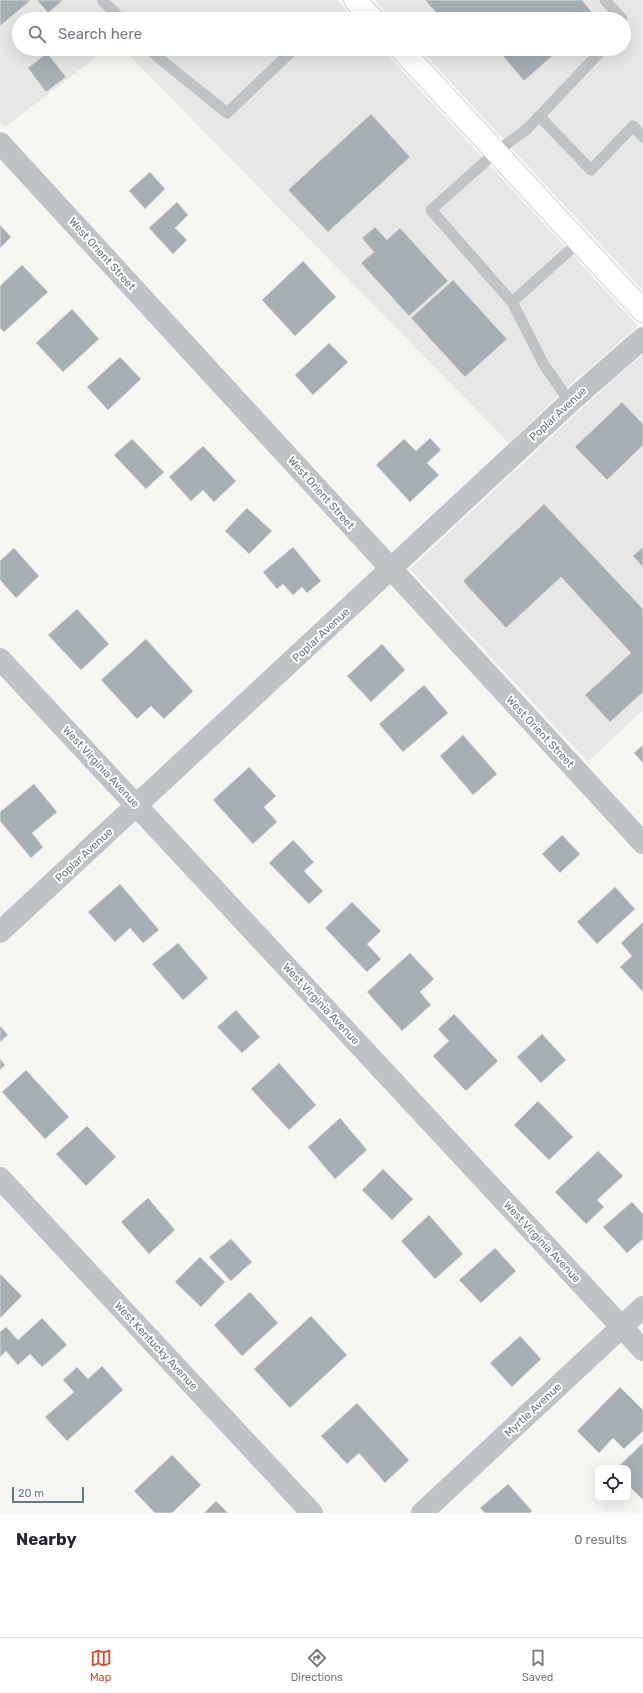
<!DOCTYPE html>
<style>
:root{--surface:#fff;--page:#f6f6f7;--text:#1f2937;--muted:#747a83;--line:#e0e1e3;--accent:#de462b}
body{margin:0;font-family:Rubik,sans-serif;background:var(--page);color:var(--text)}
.controls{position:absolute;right:12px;bottom:12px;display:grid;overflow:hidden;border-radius:8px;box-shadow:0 4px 16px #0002}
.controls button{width:36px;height:36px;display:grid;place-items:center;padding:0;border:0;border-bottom:1px solid var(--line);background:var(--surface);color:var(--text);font:20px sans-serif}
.scale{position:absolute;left:12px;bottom:10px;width:72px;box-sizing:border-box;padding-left:4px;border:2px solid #667883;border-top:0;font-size:11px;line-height:14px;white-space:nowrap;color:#667883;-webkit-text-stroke:3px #fff;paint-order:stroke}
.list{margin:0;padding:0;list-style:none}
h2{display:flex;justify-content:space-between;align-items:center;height:52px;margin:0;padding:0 16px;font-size:17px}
h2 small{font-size:13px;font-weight:400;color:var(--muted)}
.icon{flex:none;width:22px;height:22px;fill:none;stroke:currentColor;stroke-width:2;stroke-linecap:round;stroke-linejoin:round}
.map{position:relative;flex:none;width:643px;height:1513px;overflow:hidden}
.search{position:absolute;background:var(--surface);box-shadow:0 4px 16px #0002;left:12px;right:12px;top:12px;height:44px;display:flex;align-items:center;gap:10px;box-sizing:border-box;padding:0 14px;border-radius:22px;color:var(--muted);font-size:15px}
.sheet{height:124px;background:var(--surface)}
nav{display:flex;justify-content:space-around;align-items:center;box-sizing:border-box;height:56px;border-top:1px solid var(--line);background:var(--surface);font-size:11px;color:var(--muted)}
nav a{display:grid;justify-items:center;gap:2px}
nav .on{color:var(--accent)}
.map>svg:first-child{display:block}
.built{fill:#e7e7e6}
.building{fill:#a6afb4;stroke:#d7d7d5}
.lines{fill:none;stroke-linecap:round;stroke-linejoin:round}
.primary-casing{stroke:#b2b7ba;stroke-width:23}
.lane{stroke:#bfc3c6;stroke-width:11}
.street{stroke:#bfc3c6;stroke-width:22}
.primary{stroke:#fff;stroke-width:22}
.labels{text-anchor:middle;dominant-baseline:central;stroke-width:4;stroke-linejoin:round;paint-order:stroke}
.street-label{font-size:11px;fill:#667883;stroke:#fff}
</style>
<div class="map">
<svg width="643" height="1513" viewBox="0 0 643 1513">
<rect width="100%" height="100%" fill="#f6f6f3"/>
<g class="built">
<path d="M0,0H337L354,19H19V49H107L5,127L0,122Z"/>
<path d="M375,0H643V290L420,49H624V19H392Z"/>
<path d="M123,49H382L638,326L561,393L509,443Z"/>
<path d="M643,354V710L588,762L410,569L578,412Z"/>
</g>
<g class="building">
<path d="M0,0H31L0,26Z"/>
<path d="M37,0H63L48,13Z"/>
<path d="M425,0H582L596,18L595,19H442Z"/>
<path d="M497,49H560L524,81Z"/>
<path d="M47,53L66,77L46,92L28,68Z"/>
<path d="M371,114L410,157L328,232L288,190Z"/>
<path d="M150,172L165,189L145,209L129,191Z"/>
<path d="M177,202L188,215L175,228L187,240L173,254L149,228Z"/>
<path d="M0,225L11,237L0,248Z"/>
<path d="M375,227L387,240L400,228L448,281L409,316L361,263L374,252L362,238Z"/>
<path d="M303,261L336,297L295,336L262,300Z"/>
<path d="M22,265L48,292L4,332L0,328V286Z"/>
<path d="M453,280L507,339L465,377L411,318Z"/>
<path d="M72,309L99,339L63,372L36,343Z"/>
<path d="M329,343L348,362L313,395L295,375Z"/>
<path d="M120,357L141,379L108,410L87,387Z"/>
<path d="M622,402L643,424V445L607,480L575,447Z"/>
<path d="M430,438L441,450L427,463L439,475L410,502L376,465L404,439L416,451Z"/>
<path d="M132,439L164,472L146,489L114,455Z"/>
<path d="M203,446L236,481L214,502L203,490L191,501L169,477Z"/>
<path d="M544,504L643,609V692L610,722L585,695L631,653L561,577L506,628L463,581Z"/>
<path d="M247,508L272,531L249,554L225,531Z"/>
<path d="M293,547L321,581L307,593L302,587L293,595L283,584L277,589L263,572Z"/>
<path d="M643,547V567L633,556Z"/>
<path d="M14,548L39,576L16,598L0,580V561Z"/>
<path d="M77,609L109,644L81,670L48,635Z"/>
<path d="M146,639L193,691L164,719L151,706L137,719L101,680Z"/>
<path d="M382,644L405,670L371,702L347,676Z"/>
<path d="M424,685L448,713L403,752L379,724Z"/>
<path d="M463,735L497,774L473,795L440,756Z"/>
<path d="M643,745V763L634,753Z"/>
<path d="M249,767L276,796L264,807L277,822L253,844L213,800Z"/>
<path d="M34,784L57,812L32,833L43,847L31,858L0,821V812Z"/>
<path d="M562,835L580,854L560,873L542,854Z"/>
<path d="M293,840L314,862L304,871L323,891L309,904L269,863Z"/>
<path d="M120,884L159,930L143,943L130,928L115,942L88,912Z"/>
<path d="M615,887L635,909L597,944L577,922Z"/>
<path d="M352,902L381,931L367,944L381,959L367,972L325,928Z"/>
<path d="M643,922V992L620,967L632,956L621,943Z"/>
<path d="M178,943L208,978L183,1000L152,964Z"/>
<path d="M410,953L434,979L420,992L431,1005L402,1031L367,992Z"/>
<path d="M236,1010L260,1037L242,1053L217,1027Z"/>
<path d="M454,1014L498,1061L466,1091L433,1056L449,1041L438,1029Z"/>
<path d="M0,1026L8,1035L0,1042Z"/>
<path d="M542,1034L566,1060L541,1083L517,1057Z"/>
<path d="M0,1059L5,1065L0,1070Z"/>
<path d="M279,1063L316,1105L289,1130L251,1089Z"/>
<path d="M26,1070L69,1117L45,1139L2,1092Z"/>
<path d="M538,1101L573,1137L549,1160L514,1125Z"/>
<path d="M340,1118L367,1150L335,1179L308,1147Z"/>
<path d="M87,1126L116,1157L86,1186L56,1154Z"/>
<path d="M598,1151L623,1176L597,1200L604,1207L586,1224L555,1192Z"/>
<path d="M383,1169L413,1199L392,1220L362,1190Z"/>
<path d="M148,1198L175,1230L149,1254L121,1222Z"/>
<path d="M632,1202L643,1214V1239L627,1253L603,1227Z"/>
<path d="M429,1215L463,1254L435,1279L401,1241Z"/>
<path d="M231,1239L252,1262L231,1281L209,1257Z"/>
<path d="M495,1248L516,1271L481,1303L459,1280Z"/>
<path d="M200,1257L225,1282L201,1307L175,1282Z"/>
<path d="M0,1274L22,1296L0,1318Z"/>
<path d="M250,1292L278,1323L242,1356L214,1325Z"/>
<path d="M311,1316L347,1355L290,1408L254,1369Z"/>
<path d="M42,1318L67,1345L42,1367L30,1354L18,1365L6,1351L0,1357V1332L6,1327L18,1340Z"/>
<path d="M520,1336L541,1359L512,1387L490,1363Z"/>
<path d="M102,1366L123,1390L67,1441L45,1417L74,1392L63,1380L77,1367L88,1379Z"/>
<path d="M620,1387L643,1410V1431L624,1449L613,1438L599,1453L577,1431Z"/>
<path d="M357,1403L409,1460L385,1483L359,1453L347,1464L321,1436Z"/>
<path d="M643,1443V1500L628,1485V1468H617Z"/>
<path d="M172,1455L201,1485L172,1513H155L134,1491Z"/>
<path d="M508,1484L532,1511L530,1513H485L480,1508Z"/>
<path d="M216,1501L228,1513H204Z"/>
</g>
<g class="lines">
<g class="primary-casing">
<g id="primary">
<path d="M355,0L373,19"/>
<path d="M401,49L643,311"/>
</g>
</g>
<g class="lane">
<path d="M102,0L121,19"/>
<path d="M605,0L622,19"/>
<path d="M150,49L159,58L227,113L294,49"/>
<path d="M539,116L591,170L633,126L643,137"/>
<path d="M579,242L512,302L431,210L496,152L528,128L603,49"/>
<path d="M512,302L544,365L570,402"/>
</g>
<g class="street">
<path d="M0,143L643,843"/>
<path d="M0,659L643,1350"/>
<path d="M0,932L570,402L643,338"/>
<path d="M0,1178L312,1513"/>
<path d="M422,1513L643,1307"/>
</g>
<use href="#primary" class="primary"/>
</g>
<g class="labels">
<g class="street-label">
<text transform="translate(102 254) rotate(48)">West Orient Street</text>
<text transform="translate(558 414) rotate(-43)">Poplar Avenue</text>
<text transform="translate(321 493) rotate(48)">West Orient Street</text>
<text transform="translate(321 635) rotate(-43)">Poplar Avenue</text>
<text transform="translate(540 732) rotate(47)">West Orient Street</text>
<text transform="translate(101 767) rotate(47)">West Virginia Avenue</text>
<text transform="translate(84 855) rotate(-43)">Poplar Avenue</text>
<text transform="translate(321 1004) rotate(47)">West Virginia Avenue</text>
<text transform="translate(542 1242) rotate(47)">West Virginia Avenue</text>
<text transform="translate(156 1346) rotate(47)">West Kentucky Avenue</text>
<text transform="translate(533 1410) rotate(-43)">Myrtle Avenue</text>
</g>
</g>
</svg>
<div class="controls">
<button><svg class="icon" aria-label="locate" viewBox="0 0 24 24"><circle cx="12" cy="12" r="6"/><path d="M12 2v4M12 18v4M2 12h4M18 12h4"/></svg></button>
</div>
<div class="scale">20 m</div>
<div class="search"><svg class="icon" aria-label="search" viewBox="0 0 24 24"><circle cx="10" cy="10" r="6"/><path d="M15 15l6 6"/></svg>Search here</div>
</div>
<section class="sheet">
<h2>Nearby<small>0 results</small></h2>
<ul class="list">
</ul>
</section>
<nav>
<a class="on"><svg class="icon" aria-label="map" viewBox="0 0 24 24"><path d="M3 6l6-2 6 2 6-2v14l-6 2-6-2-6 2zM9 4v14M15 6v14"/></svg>Map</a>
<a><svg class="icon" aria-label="directions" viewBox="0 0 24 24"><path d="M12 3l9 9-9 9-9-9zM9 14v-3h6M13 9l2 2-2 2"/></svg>Directions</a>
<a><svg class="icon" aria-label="saved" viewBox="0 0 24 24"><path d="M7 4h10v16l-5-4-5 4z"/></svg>Saved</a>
</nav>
